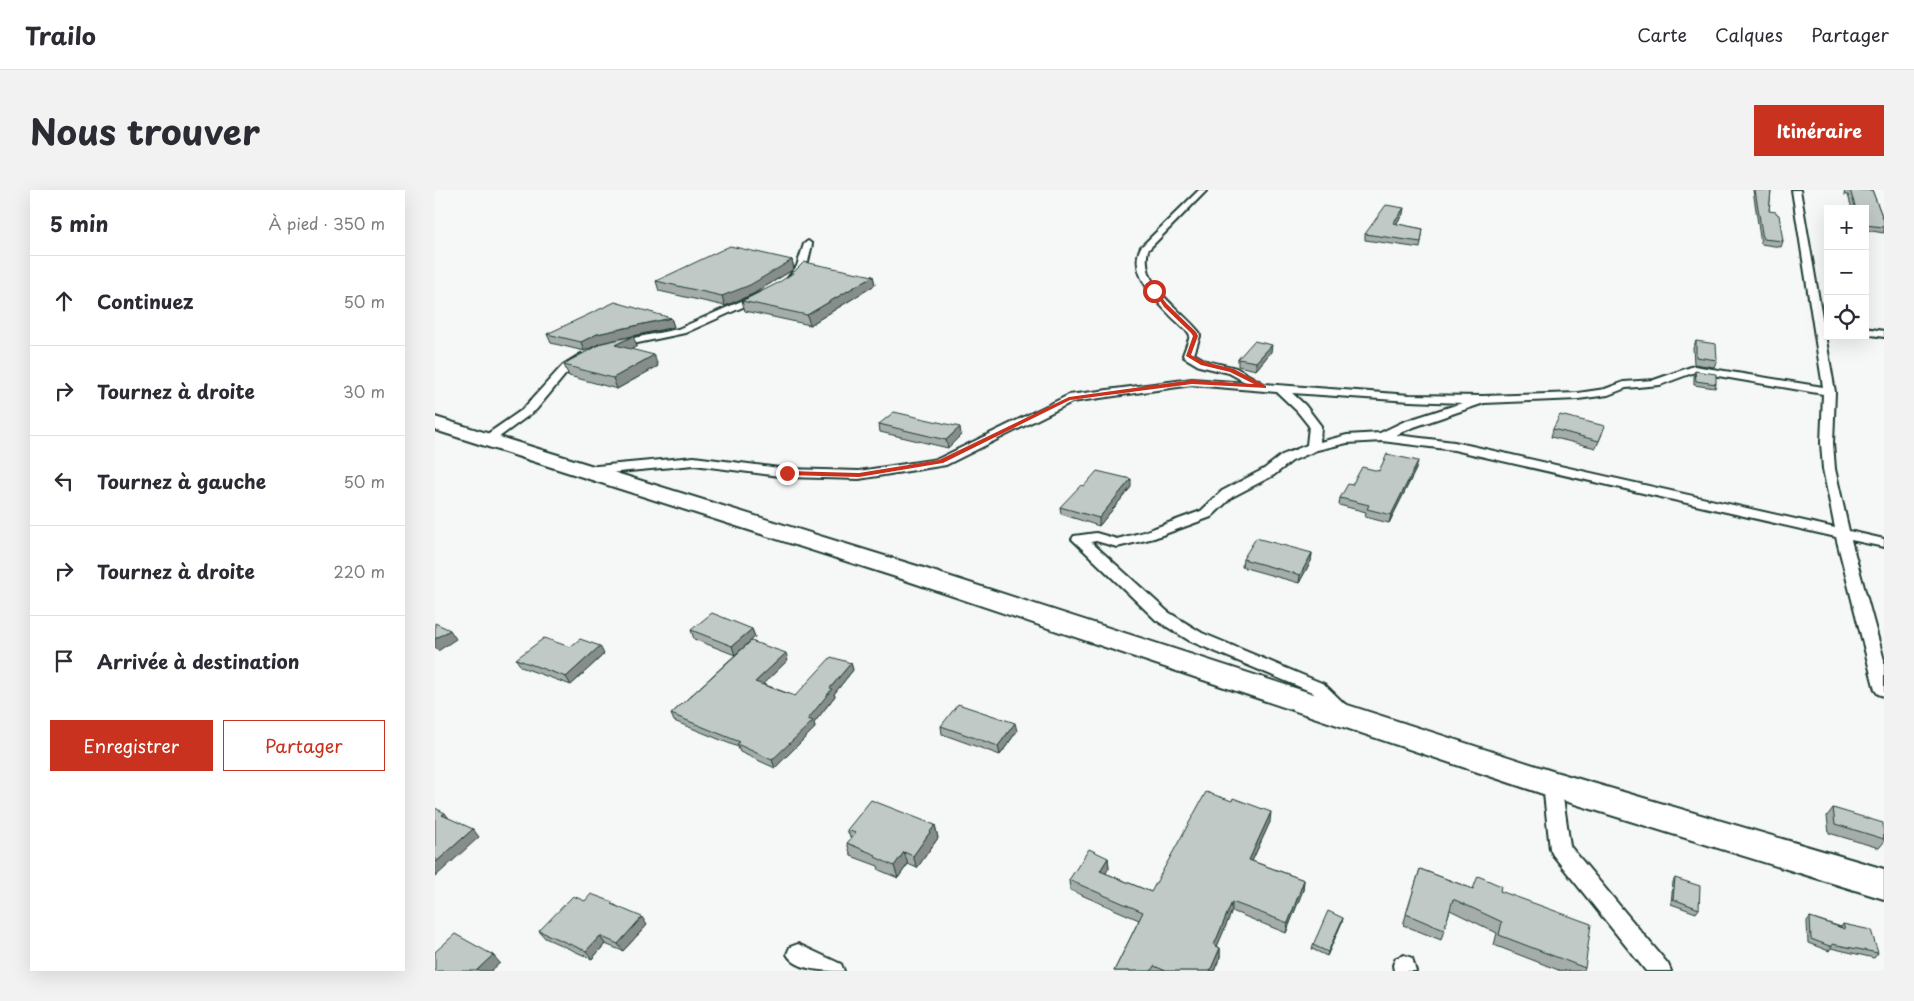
<!DOCTYPE html>
<html lang="fr">
<meta charset="utf-8">
<style>
:root{--surface:#fff;--page:#f2f2f3;--text:#2b2b33;--muted:#7c7c81;--line:#e1e1e2;--accent:#c8321e}
body{margin:0;font-family:"Playpen Sans",sans-serif;background:var(--page);color:var(--text)}
.controls{position:absolute;right:15px;top:15px;display:grid;overflow:hidden;border-radius:0px;box-shadow:0 5px 20px #0002}
.controls button{width:45px;height:45px;display:grid;place-items:center;padding:0;border:0;border-bottom:1px solid var(--line);background:var(--surface);color:var(--text);font:25px sans-serif}
.stop{position:absolute;width:15px;height:15px;margin:-11px;border:4px solid #c8321e;border-radius:50%;background:#fff}
.stop.end{background:#c8321e;border-color:#fff;box-shadow:0 1px 5px #0008}
.list{margin:0;padding:0;list-style:none}
h2{display:flex;justify-content:space-between;align-items:center;height:65px;margin:0;padding:0 20px;font-size:21px}
h2 small{font-size:16px;font-weight:400;color:var(--muted)}
.list li{display:grid;grid-template-columns:32px 1fr auto;gap:15px;align-items:center;box-sizing:border-box;height:90px;padding:0 20px;border-top:1px solid var(--line)}
.list b{display:block;font-size:19px;white-space:nowrap}
.list em{font-size:16px;font-style:normal;color:var(--muted)}
.actions{display:flex;gap:10px;padding:15px 20px}
.actions a{flex:1;padding:11px 0;border:1px solid var(--accent);border-radius:0px;text-align:center;font-size:18px;color:var(--accent)}
.actions .main{background:var(--accent);color:#fff}
.icon{flex:none;width:28px;height:28px;fill:none;stroke:currentColor;stroke-width:2;stroke-linecap:round;stroke-linejoin:round}
.map{position:relative;flex:none;width:1449px;height:781px;overflow:hidden;border-radius:0px}
header{display:flex;align-items:center;gap:30px;box-sizing:border-box;height:70px;padding:0 25px;background:var(--surface);border-bottom:1px solid var(--line)}
header strong{font-size:24px}
nav{display:flex;gap:28px;margin-inline-start:auto;font-size:18px}
.intro{display:flex;align-items:center;justify-content:space-between;box-sizing:border-box;height:120px;padding:0 30px}
h1{margin:0;font-size:35px}
.button{padding:12px 22px;border-radius:0px;background:var(--accent);color:#fff;font-size:18px;font-weight:700}
main{display:flex;gap:30px;padding:0 30px}
aside{flex:1;background:var(--surface);border-radius:0px;box-shadow:0 5px 20px #0002}
.map>svg:first-child{display:block}
.lines{fill:none;stroke-linecap:round;stroke-linejoin:round}
.minor-casing{stroke:#1f3d34;stroke-width:4}
.trunk-casing{stroke:#1f3d34;stroke-width:4}
.minor{fill:#fff;fill-rule:evenodd}
.trunk{fill:#fff;fill-rule:evenodd}
.wall{fill:#a5adaa;stroke:#1f3d34}
.shaded-wall{fill:#868d8b;stroke:#1f3d34}
.building{fill:#c0c9c6;stroke:#1f3d34}
.route{fill:#c8321e}
</style>
<header>
<strong>Trailo</strong>
<nav><a>Carte</a><a>Calques</a><a>Partager</a></nav>
</header>
<div class="intro"><h1>Nous trouver</h1><a class="button">Itinéraire</a></div>
<main>
<aside>
<h2>5 min<small>À pied · 350 m</small></h2>
<ul class="list">
<li><svg class="icon" aria-label="ahead" viewBox="0 0 24 24"><path d="M12 20V5M6 11l6-6 6 6"/></svg><div><b>Continuez</b></div><em>50 m</em></li>
<li><svg class="icon" aria-label="right" viewBox="0 0 24 24"><path d="M7 20v-9h11M14 6l5 5-5 5"/></svg><div><b>Tournez à droite</b></div><em>30 m</em></li>
<li><svg class="icon" aria-label="left" viewBox="0 0 24 24"><path d="M17 20v-9H6M10 6l-5 5 5 5"/></svg><div><b>Tournez à gauche</b></div><em>50 m</em></li>
<li><svg class="icon" aria-label="right" viewBox="0 0 24 24"><path d="M7 20v-9h11M14 6l5 5-5 5"/></svg><div><b>Tournez à droite</b></div><em>220 m</em></li>
<li><svg class="icon" aria-label="arrive" viewBox="0 0 24 24"><path d="M6 21V4h12l-3 4 3 4H6"/></svg><div><b>Arrivée à destination</b></div></li>
</ul>
<div class="actions"><a class="main">Enregistrer</a><a>Partager</a></div>
</aside>
<div class="map">
<svg width="1449" height="781" viewBox="0 0 1449 781">
<rect width="100%" height="100%" fill="#f6f7f7"/>
<filter id="ink" filterUnits="userSpaceOnUse"><feTurbulence type="fractalNoise" baseFrequency=".02" numOctaves="2"/><feDisplacementMap in="SourceGraphic" scale="10" xChannelSelector="R" yChannelSelector="G"/><feConvolveMatrix kernelMatrix="1 2 1 2 8 2 1 2 1" color-interpolation-filters="sRGB"/></filter>
<g filter="url(#ink)">
<g class="lines">
<g class="minor-casing">
<g id="minor">
<path d="M764,0H772L713,60C704,96 745,118 764,142L765,146L759,164L771,171L801,178L829,194L975,205L1048,206L1143,203L1170,199L1189,192L1219,190L1259,176L1388,197L1357,0H1365L1400,202L1398,253L1400,279L1414,341L1449,349V357L1416,350L1449,470V506L1443,504L1440,500L1401,347L1019,260L947,251L912,253L882,260L857,271L839,285L797,307L776,327L719,348L682,357L661,351L656,352L733,422L767,443L889,494L920,524L917,529L911,531L905,529L877,502L755,451L721,430L637,349L639,346L661,343L682,349L709,342L766,321L787,301L829,279L847,265L872,255L874,236L862,221L842,202L757,195L637,212L511,275L424,289L352,287L259,275L151,285L145,281L151,277L259,267L352,279L424,281L503,269L634,205L757,189L812,193L794,183L764,176L749,167L748,165L755,146L754,143C734,124 690,87 706,57ZM1260,182L1388,204L1386,253L1388,279L1400,338L1019,252L961,245L976,238L1049,213L1143,209L1173,205L1191,198L1225,195ZM857,203L975,211L1027,213L968,232L945,243L912,245L885,252L886,236L870,215Z"/>
<path d="M373,51L377,54L372,76L361,90H355L353,88L362,76L369,54Z"/>
<path d="M327,102L332,105L330,107L250,143L179,158L174,155L179,152L243,139Z"/>
<path d="M1430,138L1449,141V147L1430,144Z"/>
<path d="M146,164L151,167L150,169L130,185L101,220L56,253H48L46,250L48,247L87,220L128,175Z"/>
<path d="M1117,586L1124,589L1126,594L1135,656L1233,774L1236,781H1211L1118,665L1115,659L1108,594L1110,589Z"/>
<path d="M363,754L406,774L409,781C390,781 361,781 352,764L355,757Z"/>
<path d="M969,765L977,768L981,781H959L958,775L961,768Z"/>
</g>
</g>
<g class="trunk-casing">
<path id="trunk" d="M0,227L482,376L1117,581L1449,679V709L1117,607L464,388L0,240Z"/>
</g>
<use href="#minor" class="minor"/>
<use href="#trunk" class="trunk"/>
</g>
<g class="wall">
<path d="M1318,0H1336L1334,21L1348,51L1346,57L1326,54Z"/>
<path d="M1410,0H1437L1449,31V43L1430,40V19H1417L1413,5H1409Z"/>
<path d="M968,24L961,34L988,39L985,58L930,50V44Z"/>
<path d="M357,70L359,79L318,104L290,116L224,101L221,91Z"/>
<path d="M438,86L440,95L375,135L310,121L307,111Z"/>
<path d="M236,128L239,137L164,154L202,156L196,159L223,176L182,199L134,186L129,175L163,155L149,161L116,153L112,144Z"/>
<path d="M1261,151L1282,170L1279,177L1259,174L1258,158Z"/>
<path d="M836,162L821,180L803,176V169Z"/>
<path d="M1260,181L1281,194L1280,198L1259,195V184Z"/>
<path d="M444,234L526,245L513,258L445,242Z"/>
<path d="M1118,239L1167,244L1161,258L1116,247Z"/>
<path d="M981,279L954,333L930,327L931,322L904,315L905,308L917,295L944,281Z"/>
<path d="M696,297L664,336L626,324L625,317Z"/>
<path d="M877,363L876,371L864,393L807,377L808,369Z"/>
<path d="M317,439L320,447L316,451L353,470L328,494L360,506L416,473L418,480L399,504L400,506L379,533L380,538L340,578L305,562L303,557L239,531L236,524L314,452L300,465L259,449L256,440Z"/>
<path d="M169,464L136,495L86,477L81,469Z"/>
<path d="M506,536L582,541L565,565L507,544Z"/>
<path d="M1398,618L1449,638V652L1444,658L1394,643L1392,626Z"/>
<path d="M835,632L817,671L869,690L868,700L851,743L797,721L782,756L785,758V767L779,781H679L704,730L635,700L634,690L673,668L674,678L670,683L716,702Z"/>
<path d="M500,635L503,648L482,678L473,674L463,688L444,680L443,676L416,666L412,653L416,649L412,640Z"/>
<path d="M985,679L1038,699L1065,701L1150,778L1148,781H1126L1059,755L1062,743L1015,720L1006,750L968,735Z"/>
<path d="M1240,688L1264,719L1261,723L1236,714L1238,692Z"/>
<path d="M150,711L180,715L212,735L188,761L170,754L157,769L110,748L104,741Z"/>
<path d="M1375,727L1406,737L1408,734L1443,763L1439,768L1396,758L1394,761L1373,753L1372,731Z"/>
<path d="M908,728L907,732L892,766L877,759L878,755Z"/>
</g>
<g class="shaded-wall">
<path d="M969,18L968,24L957,40L958,33Z"/>
<path d="M357,70L359,79L318,104L290,116L287,106Z"/>
<path d="M438,86L440,95L375,135L372,125Z"/>
<path d="M236,128L239,137L166,153L149,161L146,152L162,144Z"/>
<path d="M198,146L202,156L184,166L180,155Z"/>
<path d="M837,155L836,162L821,180V172Z"/>
<path d="M219,165L223,176L182,199L178,188Z"/>
<path d="M525,237L526,245L513,258L511,250Z"/>
<path d="M983,271L981,279L954,333L956,325Z"/>
<path d="M696,289V297L664,336V328Z"/>
<path d="M877,363L876,371L864,393L865,385Z"/>
<path d="M317,439L320,447L300,465L297,456Z"/>
<path d="M15,440L21,449L3,461L0,457V449Z"/>
<path d="M165,456L169,464L136,495L131,487Z"/>
<path d="M351,463L353,470L323,499L320,492Z"/>
<path d="M416,473L418,480L399,504L400,506L379,533L380,538L340,578L337,570L373,529L395,498Z"/>
<path d="M580,533L582,541L565,565L563,556Z"/>
<path d="M836,622L835,632L813,680L814,670Z"/>
<path d="M10,623L16,631L7,625Z"/>
<path d="M500,635L503,648L482,678L478,666Z"/>
<path d="M38,639L44,647L0,687V673Z"/>
<path d="M469,662L473,674L463,688L459,676Z"/>
<path d="M673,668L674,678L666,691L665,681Z"/>
<path d="M869,690L868,700L851,743L853,733Z"/>
<path d="M797,712V721L779,764V755Z"/>
<path d="M207,727L212,735L188,761L183,754Z"/>
<path d="M908,728L907,732L892,766L893,762Z"/>
<path d="M165,746L170,754L157,769L151,761Z"/>
<path d="M785,758V767L779,781H775Z"/>
<path d="M58,765L65,773L56,781H41Z"/>
</g>
<g class="building">
<path d="M1320,0H1336L1334,21L1341,22L1342,24L1344,25L1348,51L1328,49Z"/>
<path d="M1414,0H1437L1449,31V37L1430,35V19H1421L1415,0Z"/>
<path d="M951,15L969,18L958,33L988,39L986,52L930,44Z"/>
<path d="M295,56L357,70L315,95L287,106L221,91Z"/>
<path d="M369,72L438,86L372,125L307,111L343,93L358,83Z"/>
<path d="M180,112L236,128L162,144L146,152L112,144Z"/>
<path d="M198,146L180,155L219,165L178,188L129,175L134,171L164,155L163,154Z"/>
<path d="M819,151L837,155L821,172L803,169Z"/>
<path d="M1261,151L1281,154L1282,170L1261,167Z"/>
<path d="M1260,181L1281,184V194L1261,191Z"/>
<path d="M459,222L525,237L511,250L444,234Z"/>
<path d="M1125,225L1170,236L1164,251L1118,239Z"/>
<path d="M952,264L983,271L956,325L932,319L934,315L905,308L913,294L917,295L927,277L944,281Z"/>
<path d="M662,281L696,289L664,328L625,317L646,295L649,296Z"/>
<path d="M821,348L877,363L865,385L808,369Z"/>
<path d="M277,423L317,439L297,456L256,440Z"/>
<path d="M0,433L15,440L0,449Z"/>
<path d="M109,448L135,457L145,449L165,456L131,487L81,469Z"/>
<path d="M316,451L351,463L320,492L360,506L396,467L416,473L395,498L397,499L373,529L378,531L337,570L302,554L305,552L236,524Z"/>
<path d="M523,514L580,533L563,556L506,536Z"/>
<path d="M771,602L797,611L798,608L836,622L814,670L869,690L853,733L797,712L779,755L785,758L775,781H731L719,776L716,781H679L708,722L634,690L654,659L673,668L665,681L716,702Z"/>
<path d="M436,610L500,635L478,666L469,662L459,676L440,667L441,665L412,653L421,643L412,640Z"/>
<path d="M0,618L10,623L7,625L38,639L0,673Z"/>
<path d="M1398,618L1448,633L1449,649L1400,634Z"/>
<path d="M985,679L1038,699L1043,686L1066,696L1065,701L1156,734L1150,778L1064,745L1067,732L1018,709L1009,740L971,724Z"/>
<path d="M1240,688L1265,696L1264,719L1238,709Z"/>
<path d="M156,704L178,712L176,714L207,727L183,754L165,746L151,761L104,741L138,706L150,711Z"/>
<path d="M893,721L908,728L893,762L878,755Z"/>
<path d="M1375,727L1410,739L1408,734L1436,740L1443,763L1397,754V757L1376,749Z"/>
<path d="M20,744L58,765L41,781H0V762Z"/>
</g>
</g>
<path class="route" d="M718,100H721L732,114L761,142L763,146L756,165L770,172L799,179L831,196V198L757,194L635,210L508,273L424,287L352,285L349,283L352,281L424,283L504,270L634,207L757,190L819,194L795,182L766,175L751,166L758,146L756,143L729,117Z"/>
</svg>
<div class="controls">
<button>+</button>
<button>−</button>
<button><svg class="icon" aria-label="locate" viewBox="0 0 24 24"><circle cx="12" cy="12" r="6"/><path d="M12 2v4M12 18v4M2 12h4M18 12h4"/></svg></button>
</div>
<div class="stop" style="left:719px;top:101px"></div>
<div class="stop end" style="left:352px;top:283px"></div>
</div>
</main>
